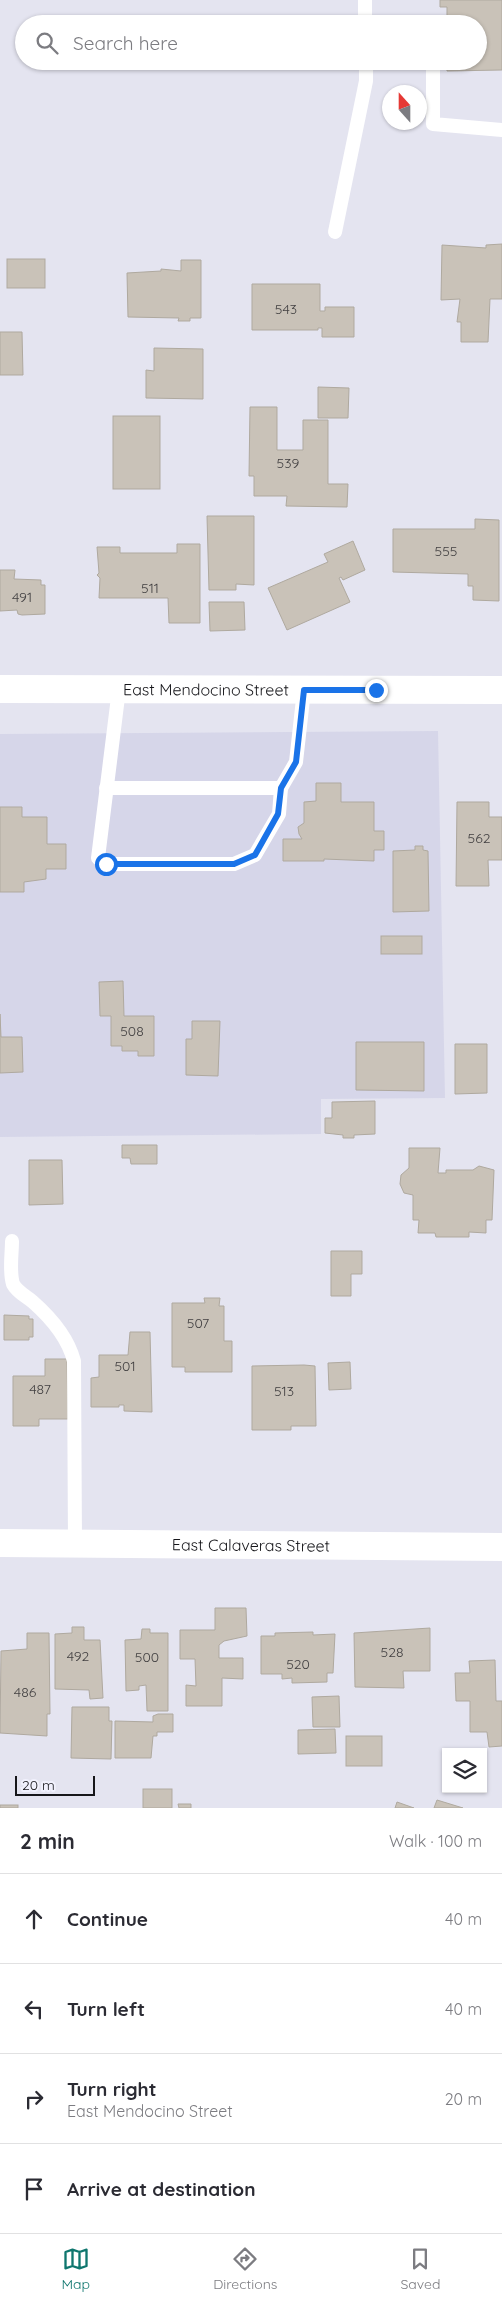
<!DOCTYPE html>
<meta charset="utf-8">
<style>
:root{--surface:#fff;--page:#f2f2f3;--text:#2b2b33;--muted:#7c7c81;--line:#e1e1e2;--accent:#0f766e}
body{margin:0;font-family:Quicksand,sans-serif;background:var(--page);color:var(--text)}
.controls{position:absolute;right:15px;bottom:15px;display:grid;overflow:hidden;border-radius:0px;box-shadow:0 1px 4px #0004}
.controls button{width:45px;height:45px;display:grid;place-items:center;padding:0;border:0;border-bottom:1px solid var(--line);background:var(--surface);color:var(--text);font:25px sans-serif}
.compass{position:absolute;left:382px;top:85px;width:45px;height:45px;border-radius:50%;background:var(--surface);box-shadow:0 1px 4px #0004;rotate:339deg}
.scale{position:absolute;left:15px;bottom:12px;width:80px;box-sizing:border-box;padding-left:5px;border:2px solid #16161a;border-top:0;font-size:14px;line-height:18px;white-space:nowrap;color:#16161a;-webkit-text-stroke:4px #f1f1fd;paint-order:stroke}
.stop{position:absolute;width:15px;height:15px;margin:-11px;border:4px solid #1a73e8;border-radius:50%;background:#fff}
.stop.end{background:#1a73e8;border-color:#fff;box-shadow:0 1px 5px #0008}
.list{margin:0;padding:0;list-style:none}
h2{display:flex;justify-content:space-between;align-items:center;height:65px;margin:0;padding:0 20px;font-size:21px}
h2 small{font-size:16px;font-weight:400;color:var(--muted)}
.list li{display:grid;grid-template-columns:32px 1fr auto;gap:15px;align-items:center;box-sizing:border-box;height:90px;padding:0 20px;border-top:1px solid var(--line)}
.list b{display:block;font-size:19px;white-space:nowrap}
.list p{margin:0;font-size:16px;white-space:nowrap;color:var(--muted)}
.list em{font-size:16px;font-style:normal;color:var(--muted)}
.icon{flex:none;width:28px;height:28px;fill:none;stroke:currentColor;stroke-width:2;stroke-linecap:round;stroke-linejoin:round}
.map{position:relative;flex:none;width:502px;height:1808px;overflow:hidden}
.search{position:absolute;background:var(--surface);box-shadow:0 1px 4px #0004;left:15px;right:15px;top:15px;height:55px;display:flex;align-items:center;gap:12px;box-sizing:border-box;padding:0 18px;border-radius:28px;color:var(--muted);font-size:19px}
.sheet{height:425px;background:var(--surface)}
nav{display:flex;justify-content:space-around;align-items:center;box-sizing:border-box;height:70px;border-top:1px solid var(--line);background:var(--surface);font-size:14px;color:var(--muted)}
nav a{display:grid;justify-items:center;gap:2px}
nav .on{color:var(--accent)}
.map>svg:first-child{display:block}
.built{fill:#d6d6e9}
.building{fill:#c9c2b8;stroke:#afa99f}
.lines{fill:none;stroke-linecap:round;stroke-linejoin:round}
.lane{stroke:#fff;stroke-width:14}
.street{stroke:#fff;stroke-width:28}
.route{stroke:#1a73e8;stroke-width:6}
.labels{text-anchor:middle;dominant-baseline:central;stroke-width:4;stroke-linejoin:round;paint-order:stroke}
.number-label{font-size:14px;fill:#434142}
.street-label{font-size:16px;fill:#16161a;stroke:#f1f1fd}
</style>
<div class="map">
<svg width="502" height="1808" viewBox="0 0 502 1808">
<rect width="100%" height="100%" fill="#e4e4f0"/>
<path class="built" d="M438,731L445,1098L321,1099V1134L0,1137V734Z"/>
<g class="building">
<path d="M440,0H502V70L447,71V61H478V24H447V7H440Z"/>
<path d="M502,244V299H490L488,342H461V322H457L460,299L441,300L442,245L486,248V245Z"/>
<rect x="7" y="259" width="38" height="29"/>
<path d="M181,260H201V318H190V321H178L179,318L128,317L127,273L161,271V269L181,271Z"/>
<path d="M252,284H320V311H325V307H354V337H322V328H318V330H252Z"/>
<path d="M0,332H22L23,375H0Z"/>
<path d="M154,348L203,349V399L146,398V370L154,371Z"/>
<path d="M318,387L349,388L348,418H318Z"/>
<path d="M250,407H277V450H303V420H328V484H348L347,507L286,506L287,496H254V476H249Z"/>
<rect x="113" y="416" width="47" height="73"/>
<path d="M207,516H254V585L236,584V590H209Z"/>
<path d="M475,519L499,520V601L473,600V586H468V574L393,572V529H475Z"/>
<path d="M353,541L365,570L343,580L341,577L339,578L350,602L287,630L268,588L328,562L324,554Z"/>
<path d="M177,544H200V623H169L168,598H99L100,578L97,575L99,573L97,547H120V553H177Z"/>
<path d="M0,570H15L14,579L41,580V585H45V614L22,615L18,614L17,610L0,611Z"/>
<path d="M209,602H244L245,630L210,631Z"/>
<path d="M316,783H341V802H374V831H384V850H374V861L324,859V861H283V839H302L299,834L298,827L304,823V802L316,801Z"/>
<path d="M457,802H489V817H502V860H488L489,886H456Z"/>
<path d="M0,807H22V817H47V844H66V869H46V879L24,882V892H0Z"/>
<path d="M415,846H423V850L428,851L429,911L393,912V851L415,850Z"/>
<rect x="381" y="936" width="41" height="18"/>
<path d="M123,981L124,1016H154V1056H138V1051H122V1046H111V1016H100L99,982Z"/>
<path d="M0,1014L1,1037H22L23,1072L0,1073Z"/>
<path d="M192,1021H220L218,1076L186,1075V1039H192Z"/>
<path d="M356,1042H424V1091L356,1090Z"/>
<path d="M455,1044H487V1093L455,1094Z"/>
<path d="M375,1101V1134L354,1135V1138H343V1135L325,1133V1118H332V1102Z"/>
<path d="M122,1145H157V1164H131L130,1158H122Z"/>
<path d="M409,1148H440L438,1173H446V1170H473L479,1166L494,1170L492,1220H486V1233L469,1232V1237H436L435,1233H418L419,1220H413V1195L404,1193L400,1184L401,1175L409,1168Z"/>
<path d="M29,1160H62L63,1204L29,1205Z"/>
<path d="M331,1251H362V1274H351V1296H331Z"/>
<path d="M204,1298H220L219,1306H224V1341H232V1372H185V1367H172V1303H205Z"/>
<path d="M4,1315L29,1316V1319H33V1337H29V1340H4Z"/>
<path d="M130,1332H150L152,1412L124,1411V1405H119V1407H91V1378L99,1377V1355H128Z"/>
<path d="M45,1359H67L68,1419H39V1426H13V1376H45Z"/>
<path d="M350,1362L351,1389L329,1390L328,1363Z"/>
<path d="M304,1365L315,1366L316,1426H291V1430H252V1366Z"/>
<path d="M215,1608H246L247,1636L224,1641L219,1645V1658H243V1679L222,1678V1706H186V1685L196,1686L195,1659H180V1630H215Z"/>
<path d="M72,1627H84V1640H100L103,1698L90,1699L89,1690L55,1689V1634L72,1633Z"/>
<path d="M430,1628V1671H403L404,1688L355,1687L354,1633Z"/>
<path d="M142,1629H150V1633H168V1711H147L146,1685L139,1686V1690L126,1691L125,1640L141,1639Z"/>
<path d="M313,1632V1635L335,1634L333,1673H327V1682L292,1683V1678L282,1679V1674H261V1636H275V1633Z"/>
<path d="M27,1633H49L50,1714H47V1736L0,1733L1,1651L27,1649Z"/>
<path d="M495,1660L496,1701H502V1746L489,1747L487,1732H470V1701H456L455,1673H470L469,1661Z"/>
<path d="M339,1696L340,1727H313L312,1697Z"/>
<path d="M72,1707H109V1721H112L111,1759L71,1758Z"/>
<path d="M158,1714H173V1732H157V1736H153L151,1758H115V1721L153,1722V1716Z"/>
<path d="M335,1729L336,1753L298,1754V1730Z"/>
<rect x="346" y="1736" width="36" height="30"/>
<rect x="143" y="1789" width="29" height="19"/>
<path d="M437,1800L463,1808H434Z"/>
<path d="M397,1802L414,1808H395Z"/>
<path d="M178,1804H191V1808H179Z"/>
<rect x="0" y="1805" width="18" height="3"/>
</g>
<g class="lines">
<g class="lane">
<path d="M365,0V24"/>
<path d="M432,22V24"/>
<path d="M433,61V124L502,130"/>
<path d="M335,232L366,81V61"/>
<path d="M119,689L98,858L105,864H234L255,855L279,814L281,788L296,762L304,690"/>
<path d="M106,788H281"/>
<path d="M12,1241C12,1255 9,1271 13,1284C17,1292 26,1296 33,1302C50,1317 68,1338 74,1361L75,1544"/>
</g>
<g class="street">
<path id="s1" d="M0,689L502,690"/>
<path id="s2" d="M0,1543L502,1547"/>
</g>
</g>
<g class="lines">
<path class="route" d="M106,864H234L255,855L278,814L281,788L296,762L304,690H376"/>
</g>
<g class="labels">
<g class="number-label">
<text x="286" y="309">543</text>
<text x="288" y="463">539</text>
<text x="446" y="551">555</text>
<text x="150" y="588">511</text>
<text x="22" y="597">491</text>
<text x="479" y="838">562</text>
<text x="132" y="1031">508</text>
<text x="198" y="1323">507</text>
<text x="125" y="1366">501</text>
<text x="40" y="1389">487</text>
<text x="284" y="1391">513</text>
<text x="392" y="1652">528</text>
<text x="78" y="1656">492</text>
<text x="147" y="1657">500</text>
<text x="298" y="1664">520</text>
<text x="25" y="1692">486</text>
</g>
<g class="street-label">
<text stroke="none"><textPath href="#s1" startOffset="206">East Mendocino Street</textPath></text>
<text stroke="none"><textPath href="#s2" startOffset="251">East Calaveras Street</textPath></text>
</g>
</g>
</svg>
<div class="controls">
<button><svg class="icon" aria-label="layers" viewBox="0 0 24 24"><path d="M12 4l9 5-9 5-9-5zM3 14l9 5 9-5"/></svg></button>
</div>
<svg class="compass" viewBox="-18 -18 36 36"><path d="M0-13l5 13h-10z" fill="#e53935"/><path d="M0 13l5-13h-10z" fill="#7c7c81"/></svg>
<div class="scale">20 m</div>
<div class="stop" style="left:106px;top:864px"></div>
<div class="stop end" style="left:376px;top:690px"></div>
<div class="search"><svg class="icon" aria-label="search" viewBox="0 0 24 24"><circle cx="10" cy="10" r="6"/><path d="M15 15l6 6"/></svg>Search here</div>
</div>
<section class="sheet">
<h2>2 min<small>Walk · 100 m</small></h2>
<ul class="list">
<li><svg class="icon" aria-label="ahead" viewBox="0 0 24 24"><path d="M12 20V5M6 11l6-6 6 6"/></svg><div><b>Continue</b></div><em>40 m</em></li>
<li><svg class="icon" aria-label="left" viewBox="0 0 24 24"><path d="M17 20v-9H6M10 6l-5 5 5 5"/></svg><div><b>Turn left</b></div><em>40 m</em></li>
<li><svg class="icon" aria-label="right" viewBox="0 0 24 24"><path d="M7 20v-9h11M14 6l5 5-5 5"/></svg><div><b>Turn right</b><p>East Mendocino Street</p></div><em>20 m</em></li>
<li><svg class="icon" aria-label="arrive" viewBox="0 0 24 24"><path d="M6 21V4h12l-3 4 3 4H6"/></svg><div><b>Arrive at destination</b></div></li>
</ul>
</section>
<nav>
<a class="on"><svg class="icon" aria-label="map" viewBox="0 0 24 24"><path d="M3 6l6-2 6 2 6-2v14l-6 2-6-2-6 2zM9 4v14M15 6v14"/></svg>Map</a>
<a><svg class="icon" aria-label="directions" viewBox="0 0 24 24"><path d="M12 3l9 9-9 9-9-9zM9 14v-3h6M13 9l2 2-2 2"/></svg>Directions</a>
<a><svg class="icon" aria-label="saved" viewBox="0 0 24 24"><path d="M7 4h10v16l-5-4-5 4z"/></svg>Saved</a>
</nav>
